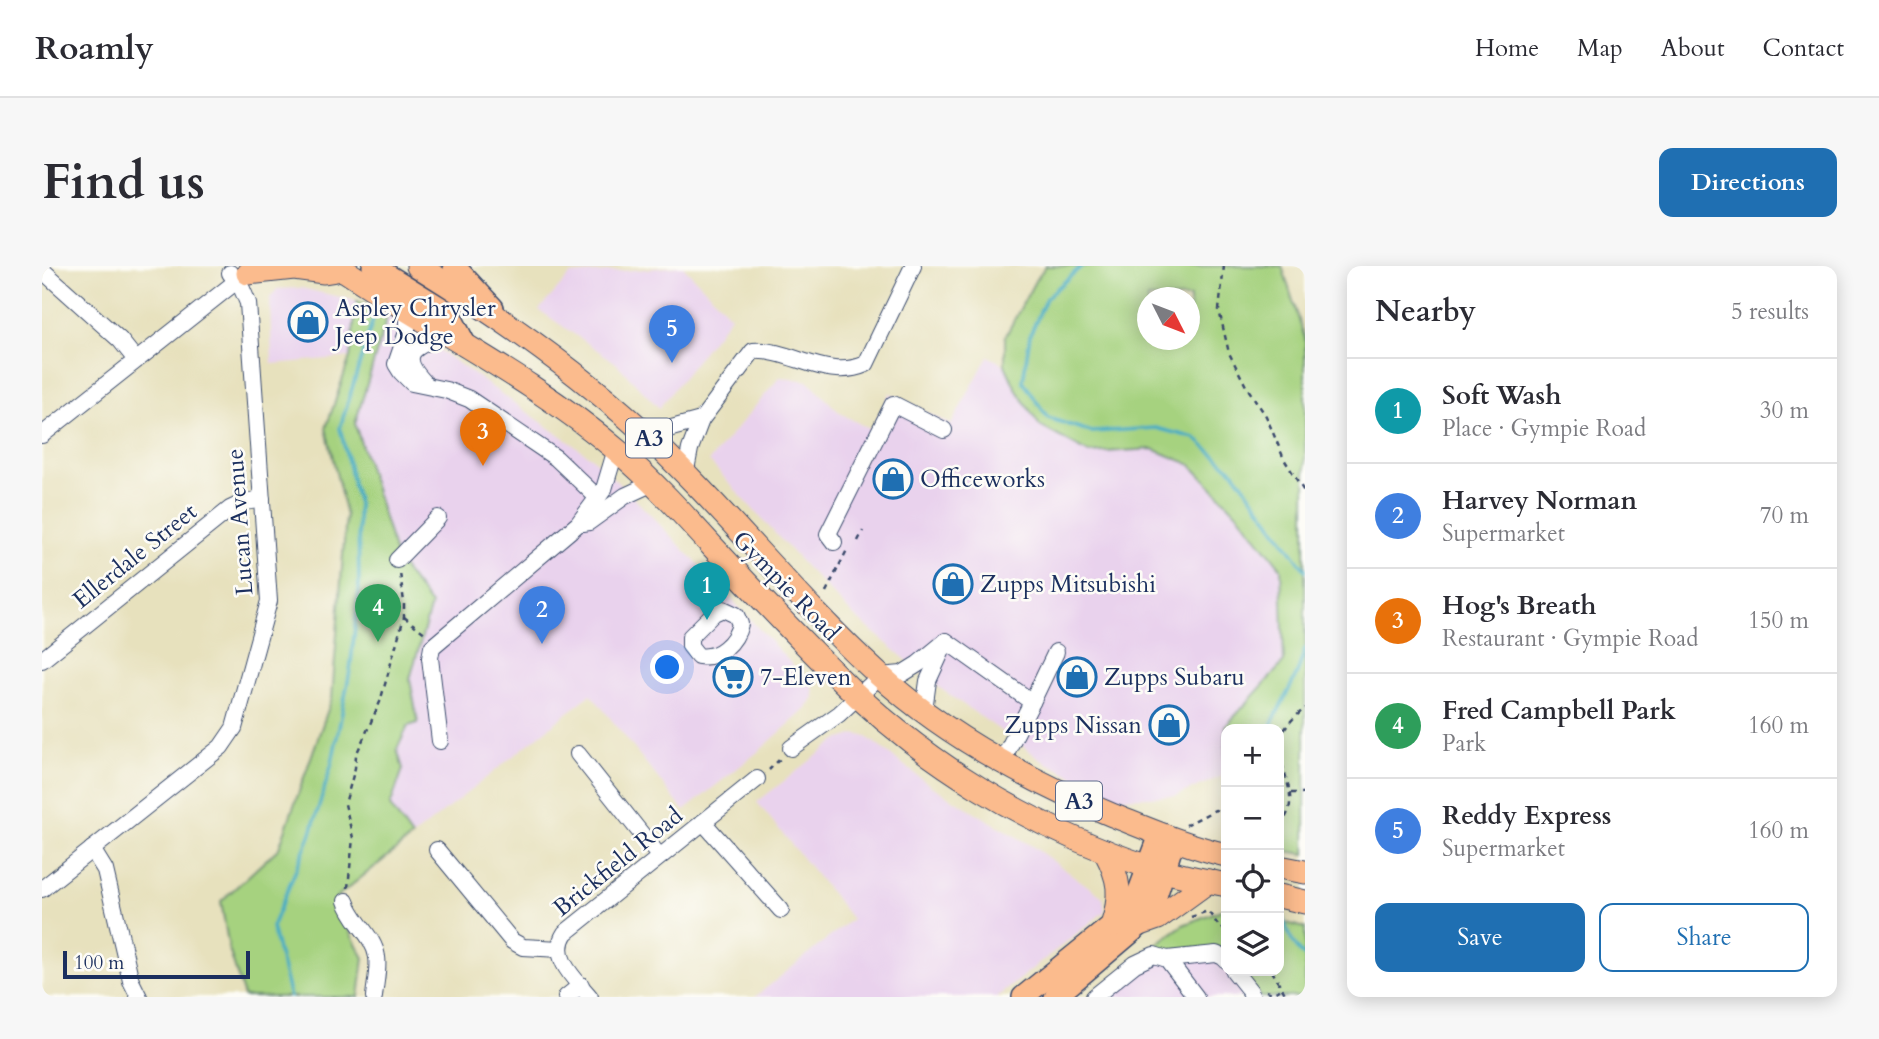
<!DOCTYPE html>
<meta charset="utf-8">
<style>
:root{--surface:#fff;--page:#f7f7f7;--text:#2b2b33;--muted:#7c7c81;--line:#e1e1e2;--accent:#1f6fb2}
body{margin:0;font-family:Cardo,serif;background:var(--page);color:var(--text)}
.controls{position:absolute;right:21px;bottom:21px;display:grid;overflow:hidden;border-radius:14px;box-shadow:0 4px 18px #0003}
.controls button{width:63px;height:63px;display:grid;place-items:center;padding:0;border:0;border-bottom:2px solid var(--line);background:var(--surface);color:var(--text);font:35px sans-serif}
.compass{position:absolute;left:1095px;top:21px;width:63px;height:63px;border-radius:50%;background:var(--surface);box-shadow:0 4px 18px #0003;rotate:132deg}
.scale{position:absolute;left:21px;bottom:18px;width:187px;box-sizing:border-box;padding-left:7px;border:4px solid #1b2f5e;border-top:0;font-size:19px;line-height:24px;white-space:nowrap;color:#1b2f5e;-webkit-text-stroke:5px #fdfcf7;paint-order:stroke}
.you{position:absolute;left:626px;top:402px;width:24px;height:24px;margin:-18px;border:5px solid #fff;border-radius:50%;background:#1a73e8;box-shadow:0 0 0 10px #1a73e833}
.badge{display:grid;place-items:center;width:46px;height:46px;border-radius:50%;background:var(--accent);color:#fff;font-size:23px;font-weight:700}
.pin{position:absolute;translate:-50% -58px;filter:drop-shadow(0 2px 4px #0008)}
.pin::after{content:'';position:absolute;top:37px;width:24px;height:21px;background:inherit;clip-path:polygon(0 0,100% 0,50% 100%)}
.list{margin:0;padding:0;list-style:none}
h2{display:flex;justify-content:space-between;align-items:center;height:91px;margin:0;padding:0 28px;font-size:30px}
h2 small{font-size:23px;font-weight:400;color:var(--muted)}
.list li{display:grid;grid-template-columns:46px 1fr auto;gap:21px;align-items:center;box-sizing:border-box;height:105px;padding:0 28px;border-top:2px solid var(--line)}
.list b{display:block;font-size:26px;white-space:nowrap}
.list p{margin:0;font-size:23px;white-space:nowrap;color:var(--muted)}
.list em{font-size:23px;font-style:normal;color:var(--muted)}
.actions{display:flex;gap:14px;padding:21px 28px}
.actions a{flex:1;padding:16px 0;border:2px solid var(--accent);border-radius:14px;text-align:center;font-size:24px;color:var(--accent)}
.actions .main{background:var(--accent);color:#fff}
.icon{flex:none;width:38px;height:38px;fill:none;stroke:currentColor;stroke-width:2;stroke-linecap:round;stroke-linejoin:round}
.map{position:relative;flex:none;width:1263px;height:731px;overflow:hidden;border-radius:14px}
header{display:flex;align-items:center;gap:42px;box-sizing:border-box;height:98px;padding:0 35px;background:var(--surface);border-bottom:2px solid var(--line)}
header strong{font-size:33px}
nav{display:flex;gap:38px;margin-inline-start:auto;font-size:24px}
.intro{display:flex;align-items:center;justify-content:space-between;box-sizing:border-box;height:168px;padding:0 42px}
h1{margin:0;font-size:49px}
.button{padding:18px 32px;border-radius:14px;background:var(--accent);color:#fff;font-size:24px;font-weight:700}
main{display:flex;gap:42px;padding:0 42px}
aside{flex:1;background:var(--surface);border-radius:14px;box-shadow:0 4px 18px #0003}
.map>svg:first-child{display:block}
.built{fill:#e9d2ed}
.green{fill:#a6d27f;stroke:#60806e;stroke-width:2;fill-rule:evenodd}
.lines{fill:none;stroke-linecap:round;stroke-linejoin:round}
.stream{stroke:#45acc4;stroke-width:3.5}
.minor-casing{stroke:#3a4a6c;stroke-width:18}
.major-casing{stroke:#3a4a6c;stroke-width:24}
.highway-casing{stroke:#3a4a6c;stroke-width:25}
.path{stroke:#3a4a6c;stroke-width:2.5;stroke-dasharray:5 5;stroke-linecap:butt}
.minor{stroke:#fff;stroke-width:16}
.major{stroke:#fbbb8d;stroke-width:21}
.highway{stroke:#fbbb8d;stroke-width:23}
.labels{text-anchor:middle;dominant-baseline:central;stroke-width:5;stroke-linejoin:round;paint-order:stroke}
.shield{fill:#fdfcf7;stroke:#5f6c8c;stroke-width:2}
.shield-label{font-size:23px;font-weight:bold;fill:#1b2f5e}
.poi-label{font-size:24px;fill:#1b2f5e;stroke:#fdfcf7;text-anchor:start}
.street-label{font-size:24px;fill:#1b2f5e;stroke:#fdfcf7}
</style>
<header>
<strong>Roamly</strong>
<nav><a>Home</a><a>Map</a><a>About</a><a>Contact</a></nav>
</header>
<div class="intro"><h1>Find us</h1><a class="button">Directions</a></div>
<main>
<div class="map">
<svg width="1263" height="731" viewBox="0 0 1263 731">
<rect width="100%" height="100%" fill="#fdfcf7"/>
<filter id="ink" filterUnits="userSpaceOnUse"><feTurbulence type="fractalNoise" baseFrequency=".0143" numOctaves="2"/><feDisplacementMap in="SourceGraphic" scale="14" xChannelSelector="R" yChannelSelector="G"/><feConvolveMatrix kernelMatrix="1 2 1 2 8 2 1 2 1" color-interpolation-filters="sRGB"/></filter>
<filter id="wash" filterUnits="userSpaceOnUse"><feTurbulence type="fractalNoise" baseFrequency=".00686" numOctaves="4" result="noise"/><feDisplacementMap in="SourceGraphic" scale="28" xChannelSelector="R" yChannelSelector="G"/><feGaussianBlur stdDeviation="1.57" result="paint"/><feColorMatrix in="noise" values="0 0 0 0 0 0 0 0 0 0 0 0 0 0 0 0 0 1.4 0 .05"/><feComposite in="paint" operator="in"/></filter>
<g filter="url(#wash)">
<rect width="100%" height="100%" fill="#e7e1bd"/>
<g class="built">
<path d="M641,0L689,50L617,142L574,97L497,44L528,9Z"/>
<path d="M259,22L315,35L308,91L230,98L228,32L235,23Z"/>
<path d="M346,48L549,191L593,233L682,325L771,421L772,432L763,444L717,485L642,545L549,428L370,571L348,540L361,503L355,483L366,459L376,457L368,413L389,339L355,294L313,157Z"/>
<path d="M946,90L963,99L974,123L1047,187L1111,183L1147,198L1196,248L1239,302L1242,396L1184,460L1183,509L1134,530L1074,532L1003,496L895,420L811,349L761,298L667,195L738,111L766,115L798,147L829,164L848,127L909,159Z"/>
<path d="M815,468L825,471L889,520L990,580L1061,631L1063,645L955,731H713L810,653L715,536L795,474Z"/>
<path d="M1110,681L1135,688L1184,689V705H1197L1218,731H1049Z"/>
</g>
<g class="green">
<path d="M1004,0H1240L1263,73V588L1237,584V463H1184V573H1182L1184,460L1242,396L1239,302L1196,248L1148,198L1111,183L1047,187L998,160L974,123L963,99V71L994,13ZM1106,32H1148V74H1106Z"/>
<path d="M315,35L346,48L313,158L355,294L389,339L368,413L376,457L366,460L355,483L361,503L348,540L370,571L296,630L294,641L322,692L317,731H202L187,683L179,635L237,582L290,432L304,250L284,162L308,91Z"/>
<path d="M1184,642V689L1135,688L1110,681L1141,659Z"/>
<path d="M1237,655L1263,662V731H1218L1197,705H1237Z"/>
</g>
<g class="lines">
<g class="stream">
<path d="M1040,0L1004,32L988,69L981,115L1006,152L1050,166L1114,162L1153,172L1192,206L1263,304"/>
<path d="M1227,463L1255,408L1263,383"/>
<path d="M1238,641C1242,658 1250,679 1263,691"/>
<path d="M248,731L230,661L268,570L290,497L308,405L317,325L316,238L298,162L333,47"/>
</g>
</g>
</g>
<g filter="url(#ink)">
<g class="lines">
<g class="minor-casing">
<g id="minor">
<path d="M0,4L78,74L94,94"/>
<path d="M365,43V66L354,98L359,106L370,117L404,124L427,133L514,192L556,232"/>
<path d="M383,117C352,85 377,79 407,68"/>
<path d="M598,164L611,161L626,163L659,154"/>
<path d="M0,169L201,10"/>
<path d="M643,209L648,183L659,154L711,85C749,82 784,116 824,98L871,0"/>
<path d="M541,257L547,256L583,230L611,217"/>
<path d="M792,276L786,268L851,138L902,164"/>
<path d="M355,294L396,252"/>
<path d="M681,343L694,349L698,358C694,376 676,394 656,390L648,380V371L672,347Z"/>
<path d="M904,375L990,436L959,497"/>
<path d="M0,394L188,243L203,236L220,233"/>
<path d="M990,436L1014,386"/>
<path d="M882,444L886,415L902,380"/>
<path d="M398,475L388,392L390,381L536,258L562,223L574,183"/>
<path d="M749,482L797,448L838,410L860,408L876,398L904,375"/>
<path d="M536,488L617,590"/>
<path d="M661,556L739,644"/>
<path d="M50,583L63,604L89,715L97,731"/>
<path d="M395,584L470,675L481,681L518,683"/>
<path d="M0,623L179,481L192,462L227,335L206,37L200,23L188,7"/>
<path d="M304,635C310,655 332,670 335,691C337,703 333,718 332,731"/>
<path d="M1125,693L1174,688L1181,691L1184,694"/>
<path d="M1192,705L1208,725L1210,731"/>
<path d="M524,731L539,719"/>
<path d="M548,731C534,714 507,691 523,667L715,513"/>
<path d="M1052,731L1093,698L1112,689L1125,693L1154,731"/>
</g>
</g>
<g class="major-casing">
<g id="major">
<path d="M331,0L407,47L424,80"/>
<path d="M412,0L451,42"/>
<path d="M981,731L1086,646L1093,636L1118,569"/>
<path d="M1013,731L1099,658L1114,630L1132,574"/>
</g>
</g>
<g class="highway-casing">
<g id="highway">
<path d="M296,0C389,63 491,112 577,186C610,214 640,247 670,280C710,323 750,366 792,407C878,495 988,561 1104,600C1130,608 1157,613 1184,619"/>
<path d="M376,0C454,48 529,100 597,162C681,240 752,331 836,408C904,470 986,514 1070,549C1108,564 1145,580 1184,589"/>
<path d="M206,7L252,2L282,6L301,3"/>
<path d="M1063,585C1078,613 1080,629 1070,660"/>
<path d="M1237,601L1263,606"/>
<path d="M1237,630L1263,636"/>
<path d="M1099,658L1116,652L1167,615"/>
</g>
</g>
<g class="path">
<path d="M1182,0L1177,44L1187,87L1204,120L1224,150L1242,193L1263,227"/>
<path d="M816,275L821,265"/>
<path d="M784,326L805,284"/>
<path d="M362,351L384,368"/>
<path d="M727,504L739,492"/>
<path d="M1249,527H1263"/>
<path d="M1144,559L1173,544L1184,548"/>
<path d="M1237,559C1263,535 1235,504 1238,477C1240,461 1252,452 1263,442"/>
<path d="M306,622L311,572L303,538L313,502L314,489L338,436L362,351V336L358,307"/>
<path d="M1149,651L1166,645L1176,659L1184,665"/>
<path d="M1230,705L1245,731"/>
<path d="M1224,725L1231,727L1240,723"/>
</g>
<use href="#minor" class="minor"/>
<use href="#major" class="major"/>
<use href="#highway" class="highway"/>
</g>
</g>
<defs>
<g id="shop-ring" transform="scale(2.0125)"><circle r="9.5" fill="#fdfcf7" stroke="#1f6fb2" stroke-width="1.5"/><path d="M-5-2.5h2.3a2.7 3.5 0 0 1 5.4 0H5L5.5 6h-11ZM-1.5-2.5h3a1.5 2.3 0 0 0-3 0Z" fill="#1f6fb2"/></g>
<g id="supermarket-ring" transform="scale(2.0125)"><circle r="9.5" fill="#fdfcf7" stroke="#1f6fb2" stroke-width="1.5"/><path d="M-6-5.5h2.5l.6 2H6L4.5 2H-2.5L-4.4-4H-6ZM-1.5 3.2a1.3 1.3 0 1 0 .1 0ZM3 3.2a1.3 1.3 0 1 0 .1 0Z" fill="#1f6fb2"/></g>
</defs>
<g fill-rule="evenodd">
<use href="#shop-ring" x="266" y="56"/>
<use href="#shop-ring" x="851" y="213"/>
<use href="#shop-ring" x="911" y="318"/>
<use href="#supermarket-ring" x="691" y="411"/>
<use href="#shop-ring" x="1035" y="411"/>
<use href="#shop-ring" x="1127" y="459"/>
</g>
<g class="labels">
<g class="shield">
<rect x="584" y="152.5" width="46" height="39" rx="5"/>
<rect x="1014" y="515.5" width="46" height="39" rx="5"/>
</g>
<g class="shield-label">
<text x="607" y="172">A3</text>
<text x="1037" y="535">A3</text>
</g>
<g class="poi-label">
<text x="293" y="42">Aspley Chrysler<tspan x="293" dy="28">Jeep Dodge</tspan></text>
<text x="878" y="213">Officeworks</text>
<text x="938" y="318">Zupps Mitsubishi</text>
<text x="718" y="411">7-Eleven</text>
<text x="1062" y="411">Zupps Subaru</text>
<text x="1100" y="459" text-anchor="end">Zupps Nissan</text>
</g>
<g class="street-label">
<text transform="translate(198 256) rotate(-94)">Lucan Avenue</text>
<text transform="translate(93 290) rotate(-39)">Ellerdale Street</text>
<text transform="translate(744 320) rotate(46)">Gympie Road</text>
<text transform="translate(576 596) rotate(-39)">Brickfield Road</text>
</g>
</g>
</svg>
<div class="controls">
<button>+</button>
<button>−</button>
<button><svg class="icon" aria-label="locate" viewBox="0 0 24 24"><circle cx="12" cy="12" r="6"/><path d="M12 2v4M12 18v4M2 12h4M18 12h4"/></svg></button>
<button><svg class="icon" aria-label="layers" viewBox="0 0 24 24"><path d="M12 4l9 5-9 5-9-5zM3 14l9 5 9-5"/></svg></button>
</div>
<svg class="compass" viewBox="-18 -18 36 36"><path d="M0-13l5 13h-10z" fill="#e53935"/><path d="M0 13l5-13h-10z" fill="#7c7c81"/></svg>
<div class="scale">100 m</div>
<div class="you"></div>
<div class="pin badge" style="left:665px;top:354px;background:#0f9aa8">1</div>
<div class="pin badge" style="left:500px;top:378px;background:#3f7fe0">2</div>
<div class="pin badge" style="left:441px;top:200px;background:#e8710a">3</div>
<div class="pin badge" style="left:336px;top:376px;background:#2e9e5b">4</div>
<div class="pin badge" style="left:630px;top:97px;background:#3f7fe0">5</div>
</div>
<aside>
<h2>Nearby<small>5 results</small></h2>
<ul class="list">
<li><span class="badge" style="background:#0f9aa8">1</span><div><b>Soft Wash</b><p>Place · Gympie Road</p></div><em>30 m</em></li>
<li><span class="badge" style="background:#3f7fe0">2</span><div><b>Harvey Norman</b><p>Supermarket</p></div><em>70 m</em></li>
<li><span class="badge" style="background:#e8710a">3</span><div><b>Hog's Breath</b><p>Restaurant · Gympie Road</p></div><em>150 m</em></li>
<li><span class="badge" style="background:#2e9e5b">4</span><div><b>Fred Campbell Park</b><p>Park</p></div><em>160 m</em></li>
<li><span class="badge" style="background:#3f7fe0">5</span><div><b>Reddy Express</b><p>Supermarket</p></div><em>160 m</em></li>
</ul>
<div class="actions"><a class="main">Save</a><a>Share</a></div>
</aside>
</main>
